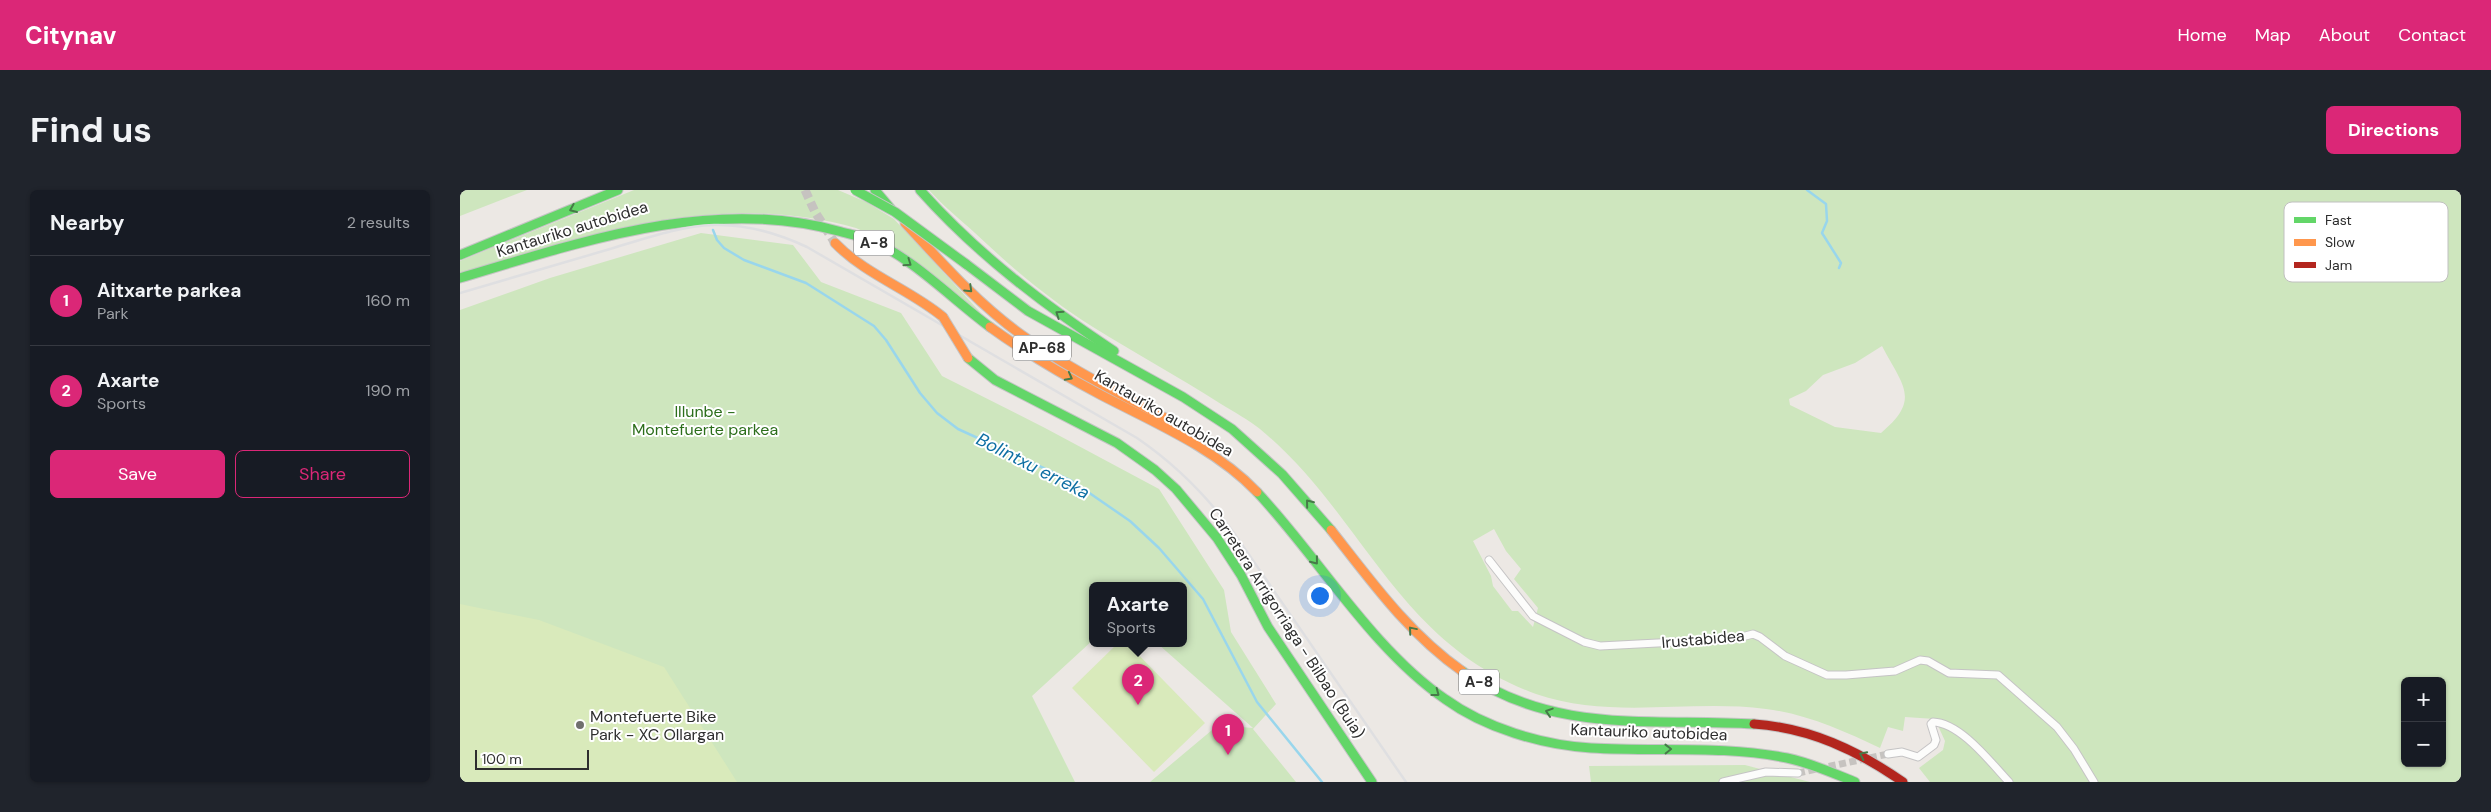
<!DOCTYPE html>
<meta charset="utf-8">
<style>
:root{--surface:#171b24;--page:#20242c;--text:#f1f3f6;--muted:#9ea1a6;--line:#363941;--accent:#db2777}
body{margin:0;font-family:"DM Sans",sans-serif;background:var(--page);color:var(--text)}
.controls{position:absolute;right:15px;bottom:15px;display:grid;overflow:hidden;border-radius:8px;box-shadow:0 1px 4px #0004}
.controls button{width:45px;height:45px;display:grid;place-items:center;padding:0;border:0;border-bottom:1px solid var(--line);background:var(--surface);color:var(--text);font:25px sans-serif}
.scale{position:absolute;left:15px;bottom:12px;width:114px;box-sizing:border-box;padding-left:5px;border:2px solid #2e2e2e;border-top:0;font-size:14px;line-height:18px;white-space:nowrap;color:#2e2e2e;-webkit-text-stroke:4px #fff;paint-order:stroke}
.you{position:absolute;left:859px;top:405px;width:18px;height:18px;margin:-12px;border:4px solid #fff;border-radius:50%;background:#1a73e8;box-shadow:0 0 0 8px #1a73e833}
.badge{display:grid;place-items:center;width:32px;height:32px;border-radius:50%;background:var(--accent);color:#fff;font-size:16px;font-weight:700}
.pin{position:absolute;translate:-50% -41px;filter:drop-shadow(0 1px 2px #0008)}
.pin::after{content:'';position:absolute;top:26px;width:18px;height:15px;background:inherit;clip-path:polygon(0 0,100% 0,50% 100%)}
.popup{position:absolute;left:629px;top:392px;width:98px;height:65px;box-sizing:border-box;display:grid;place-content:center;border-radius:8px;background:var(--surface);filter:drop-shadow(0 1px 4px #0005);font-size:16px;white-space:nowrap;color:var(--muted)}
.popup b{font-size:19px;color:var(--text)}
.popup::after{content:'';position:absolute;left:50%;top:100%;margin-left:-10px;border:10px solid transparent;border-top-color:var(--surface)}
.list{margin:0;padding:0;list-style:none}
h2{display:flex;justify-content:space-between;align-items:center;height:65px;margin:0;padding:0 20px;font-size:21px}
h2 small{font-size:16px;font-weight:400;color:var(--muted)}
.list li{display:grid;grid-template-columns:32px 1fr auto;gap:15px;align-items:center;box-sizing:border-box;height:90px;padding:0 20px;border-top:1px solid var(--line)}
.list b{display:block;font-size:19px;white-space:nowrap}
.list p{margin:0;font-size:16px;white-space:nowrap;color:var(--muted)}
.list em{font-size:16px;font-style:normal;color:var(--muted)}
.actions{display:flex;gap:10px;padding:15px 20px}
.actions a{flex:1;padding:11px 0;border:1px solid var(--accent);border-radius:8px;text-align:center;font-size:18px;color:var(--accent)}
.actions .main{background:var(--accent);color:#fff}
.map{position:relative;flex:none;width:2001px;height:592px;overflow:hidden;border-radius:8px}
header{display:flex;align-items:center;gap:30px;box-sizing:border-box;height:70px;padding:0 25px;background:var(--accent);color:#fff}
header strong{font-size:24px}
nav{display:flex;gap:28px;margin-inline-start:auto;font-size:18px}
.intro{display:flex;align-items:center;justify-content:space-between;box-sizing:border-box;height:120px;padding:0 30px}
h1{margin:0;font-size:35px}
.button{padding:12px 22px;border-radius:8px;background:var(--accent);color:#fff;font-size:18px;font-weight:700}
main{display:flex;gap:30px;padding:0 30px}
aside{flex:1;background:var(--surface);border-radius:8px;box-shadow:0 1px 4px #0004}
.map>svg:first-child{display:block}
.green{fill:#cee6be;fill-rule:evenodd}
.pitch{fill:#d9eabb}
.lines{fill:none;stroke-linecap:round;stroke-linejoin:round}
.stream{stroke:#99d6ec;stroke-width:2.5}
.street-tunnel{stroke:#c6c3c0;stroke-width:7;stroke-dasharray:7 3.5;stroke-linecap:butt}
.secondary-tunnel{stroke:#c6c3c0;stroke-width:9;stroke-dasharray:9 4.5;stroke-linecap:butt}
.street-casing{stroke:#c5c4c5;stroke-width:9}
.fast-casing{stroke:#c5c4c5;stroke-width:11}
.slow-casing{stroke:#c5c4c5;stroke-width:11}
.jam-casing{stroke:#c5c4c5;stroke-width:11}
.street{stroke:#fcfcfb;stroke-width:7}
.fast{stroke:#63d668;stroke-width:9}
.slow{stroke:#ff974d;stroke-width:9}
.jam{stroke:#b3261e;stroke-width:9}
.rail{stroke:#dfdfe1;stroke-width:2.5}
.fast-bridge-casing{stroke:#c5c4c5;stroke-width:11;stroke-linecap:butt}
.slow-bridge-casing{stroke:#c5c4c5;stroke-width:11;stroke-linecap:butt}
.fast-bridge{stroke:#63d668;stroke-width:9}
.slow-bridge{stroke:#ff974d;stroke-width:9}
.oneway{stroke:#467a48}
.poi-dot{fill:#706f6e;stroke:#fff;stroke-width:2}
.labels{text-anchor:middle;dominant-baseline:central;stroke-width:4;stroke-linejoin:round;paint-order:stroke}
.shield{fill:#fff;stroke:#6d6d6d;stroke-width:1}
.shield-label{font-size:15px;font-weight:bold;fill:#2e2e2e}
.street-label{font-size:16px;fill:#2e2e2e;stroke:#fff}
.park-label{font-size:16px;fill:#2c6e1b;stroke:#fff}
.poi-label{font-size:16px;fill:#2e2e2e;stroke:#fff;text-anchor:start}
.water-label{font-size:18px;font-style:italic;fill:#0d6fa3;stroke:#fff}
.key{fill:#fff;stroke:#c0c0c0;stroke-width:1}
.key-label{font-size:14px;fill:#2e2e2e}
</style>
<header>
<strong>Citynav</strong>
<nav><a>Home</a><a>Map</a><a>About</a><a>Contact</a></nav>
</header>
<div class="intro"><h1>Find us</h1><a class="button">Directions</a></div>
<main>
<aside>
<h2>Nearby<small>2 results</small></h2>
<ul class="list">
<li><span class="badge">1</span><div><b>Aitxarte parkea</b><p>Park</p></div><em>160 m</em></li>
<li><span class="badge">2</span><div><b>Axarte</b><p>Sports</p></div><em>190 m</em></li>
</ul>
<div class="actions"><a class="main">Save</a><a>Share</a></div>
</aside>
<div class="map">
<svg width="2001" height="592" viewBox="0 0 2001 592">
<rect width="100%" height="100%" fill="#ece8e4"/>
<g class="green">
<path d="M0,0H67L0,26Z"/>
<path d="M174,0H378L406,12L434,29L521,123C481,94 441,57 396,38C259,0 131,43 0,83V71Z"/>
<path d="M469,0H2001V592H1470L1459,578L1483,560L1485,551L1475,529L1445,527L1443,541L1428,537L1420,558C1384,541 1346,524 1306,519C1229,509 1151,530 1076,504C936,453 904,325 800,239C789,230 774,222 761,214C719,187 675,163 633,137C590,110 552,78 515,43C500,29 483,16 469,0ZM1422,156C1442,195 1462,209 1421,243L1375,237L1330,215L1329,209L1346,201L1363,185L1395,173ZM1034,339L1046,361L1061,379L1054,389L1078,418L1073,437L1058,421H1052L1033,396L1031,386L1013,351ZM1945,491H1982V573H1945Z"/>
<path d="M241,43L333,55L361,92L441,123L482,186L585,238L699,299L764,400L771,442L816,514L793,539L836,592H690L758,535L793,538L698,454H723V396H633V450L572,506L615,592H0V120L90,88Z"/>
<path d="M1285,575L1350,592H1131L1129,576Z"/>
</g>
<g class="pitch">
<path d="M0,414L79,430L204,477L277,592H0Z"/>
<path d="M657,454H668L745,533L694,582L612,498Z"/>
</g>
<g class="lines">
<g class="stream">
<path d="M1347,0L1366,14L1367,31L1362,43L1381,73L1379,78"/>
<path d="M253,40L257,50L264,58L284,70L346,93L414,136L426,150L460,203L477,223L498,239L612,291L670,331L699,358L743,409L797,512L862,592"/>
</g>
<path class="street-tunnel" d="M1338,583L1428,564"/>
<path class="secondary-tunnel" d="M345,0L355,22L375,53"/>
<g class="street-casing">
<g id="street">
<path d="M1029,370L1073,426L1124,452L1140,456L1274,449L1293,444L1300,447L1325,466L1367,485H1386L1435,481L1460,470L1468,471L1489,483L1538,485L1597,537L1614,559L1634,592"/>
<path d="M1428,564L1442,562L1458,567L1474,555L1476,550L1471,534L1473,532C1501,533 1531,573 1549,592"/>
<path d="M1263,592L1306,582L1338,583"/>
</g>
</g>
<g class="fast-casing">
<g id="fast">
<path d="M415,0L431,19"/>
<path d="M460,0C517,64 583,114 654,161"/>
<path d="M0,65L158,0"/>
<path d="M506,74L568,121L723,207L772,239L822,284L871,340"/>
<path d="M0,88C121,52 252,6 378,41C389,44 401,46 411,50C455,70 492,109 530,137"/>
<path d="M508,168L535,190L657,253L695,280L716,299L757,348L781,385L808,437L912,592"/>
<path d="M797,302C858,367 912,459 985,509C1025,538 1082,555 1131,558C1196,562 1263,555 1327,568C1351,573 1373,583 1395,592"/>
<path d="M1002,481C1093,545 1189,528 1294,534"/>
</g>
</g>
<g class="slow-casing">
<g id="slow">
<path d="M445,33C482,73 518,114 563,146C609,179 661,204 711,231"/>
<path d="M375,53C406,85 449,99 483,127"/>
<path d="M530,137C566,163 603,185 641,205C695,233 755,258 797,302"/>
<path d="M871,340C911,391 949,444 1002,481"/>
</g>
</g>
<g class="jam-casing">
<path id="jam" d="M1294,534C1350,538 1397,560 1443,592"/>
</g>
<use href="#street" class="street"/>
<use href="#fast" class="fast"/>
<use href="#slow" class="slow"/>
<use href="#jam" class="jam"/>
<path class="rail" d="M0,103C50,88 100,74 150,59C184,49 219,36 254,35C287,34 317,43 347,57L677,248C715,274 747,306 774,343L946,592"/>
<g class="fast-bridge-casing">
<path id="fast-bridge" d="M395,0L435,22L506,74"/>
</g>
<g class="slow-bridge-casing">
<path id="slow-bridge" d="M483,127L508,168"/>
</g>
<use href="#fast-bridge" class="fast-bridge"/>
<use href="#slow-bridge" class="slow-bridge"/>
</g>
<defs><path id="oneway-chevron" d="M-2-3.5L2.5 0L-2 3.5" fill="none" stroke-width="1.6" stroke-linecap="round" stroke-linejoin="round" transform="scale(1.25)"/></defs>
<g class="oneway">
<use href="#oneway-chevron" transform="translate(113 19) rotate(157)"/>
<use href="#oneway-chevron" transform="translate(448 73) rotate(35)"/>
<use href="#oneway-chevron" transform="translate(509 99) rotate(44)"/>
<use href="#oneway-chevron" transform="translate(599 124) rotate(-146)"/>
<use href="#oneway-chevron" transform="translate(609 187) rotate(28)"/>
<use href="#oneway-chevron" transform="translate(849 313) rotate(-129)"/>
<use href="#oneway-chevron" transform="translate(855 371) rotate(52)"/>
<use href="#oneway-chevron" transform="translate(952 440) rotate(-130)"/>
<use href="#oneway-chevron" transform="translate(976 503) rotate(37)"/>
<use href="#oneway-chevron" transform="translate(1089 522) rotate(-162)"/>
<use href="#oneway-chevron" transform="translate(1208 559) rotate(-1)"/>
<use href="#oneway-chevron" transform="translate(1403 565) rotate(-154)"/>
</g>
<circle class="poi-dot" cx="120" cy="535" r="5"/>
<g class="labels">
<g class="shield">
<rect x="394" y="40.5" width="40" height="25" rx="4"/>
<rect x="553" y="145.5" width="58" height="25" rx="4"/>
<rect x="999" y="479.5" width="40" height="25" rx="4"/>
</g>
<g class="shield-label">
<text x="414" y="53">A-8</text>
<text x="582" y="158">AP-68</text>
<text x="1019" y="492">A-8</text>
</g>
<g class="street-label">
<text transform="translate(112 39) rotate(-17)">Kantauriko autobidea</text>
<text transform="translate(704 223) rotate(30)">Kantauriko autobidea</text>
<text transform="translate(827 433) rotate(57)">Carretera Arrigorriaga - Bilbao (Buia)</text>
<text transform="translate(1243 449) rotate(-5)">Irustabidea</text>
<text transform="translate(1189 542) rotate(2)">Kantauriko autobidea</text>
</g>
<g class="park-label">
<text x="245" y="221">Illunbe -<tspan x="245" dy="18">Montefuerte parkea</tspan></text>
</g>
<g class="poi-label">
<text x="130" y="526">Montefuerte Bike<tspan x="130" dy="18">Park - XC Ollargan</tspan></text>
</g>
<g class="water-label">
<text transform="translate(573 276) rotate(27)">Bolintxu erreka</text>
</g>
</g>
<rect x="1824" y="12" width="164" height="80" rx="8" class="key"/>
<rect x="1834" y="27" width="22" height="6" fill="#63d668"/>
<rect x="1834" y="49" width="22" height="7" fill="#ff974d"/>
<rect x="1834" y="72" width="22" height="6" fill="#b3261e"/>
<g class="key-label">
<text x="1865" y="35">Fast</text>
<text x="1865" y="57">Slow</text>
<text x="1865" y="80">Jam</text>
</g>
</svg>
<div class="controls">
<button>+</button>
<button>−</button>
</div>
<div class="scale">100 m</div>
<div class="you"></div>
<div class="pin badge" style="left:768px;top:565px">1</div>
<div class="pin badge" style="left:678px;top:515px">2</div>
<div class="popup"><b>Axarte</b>Sports</div>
</div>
</main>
